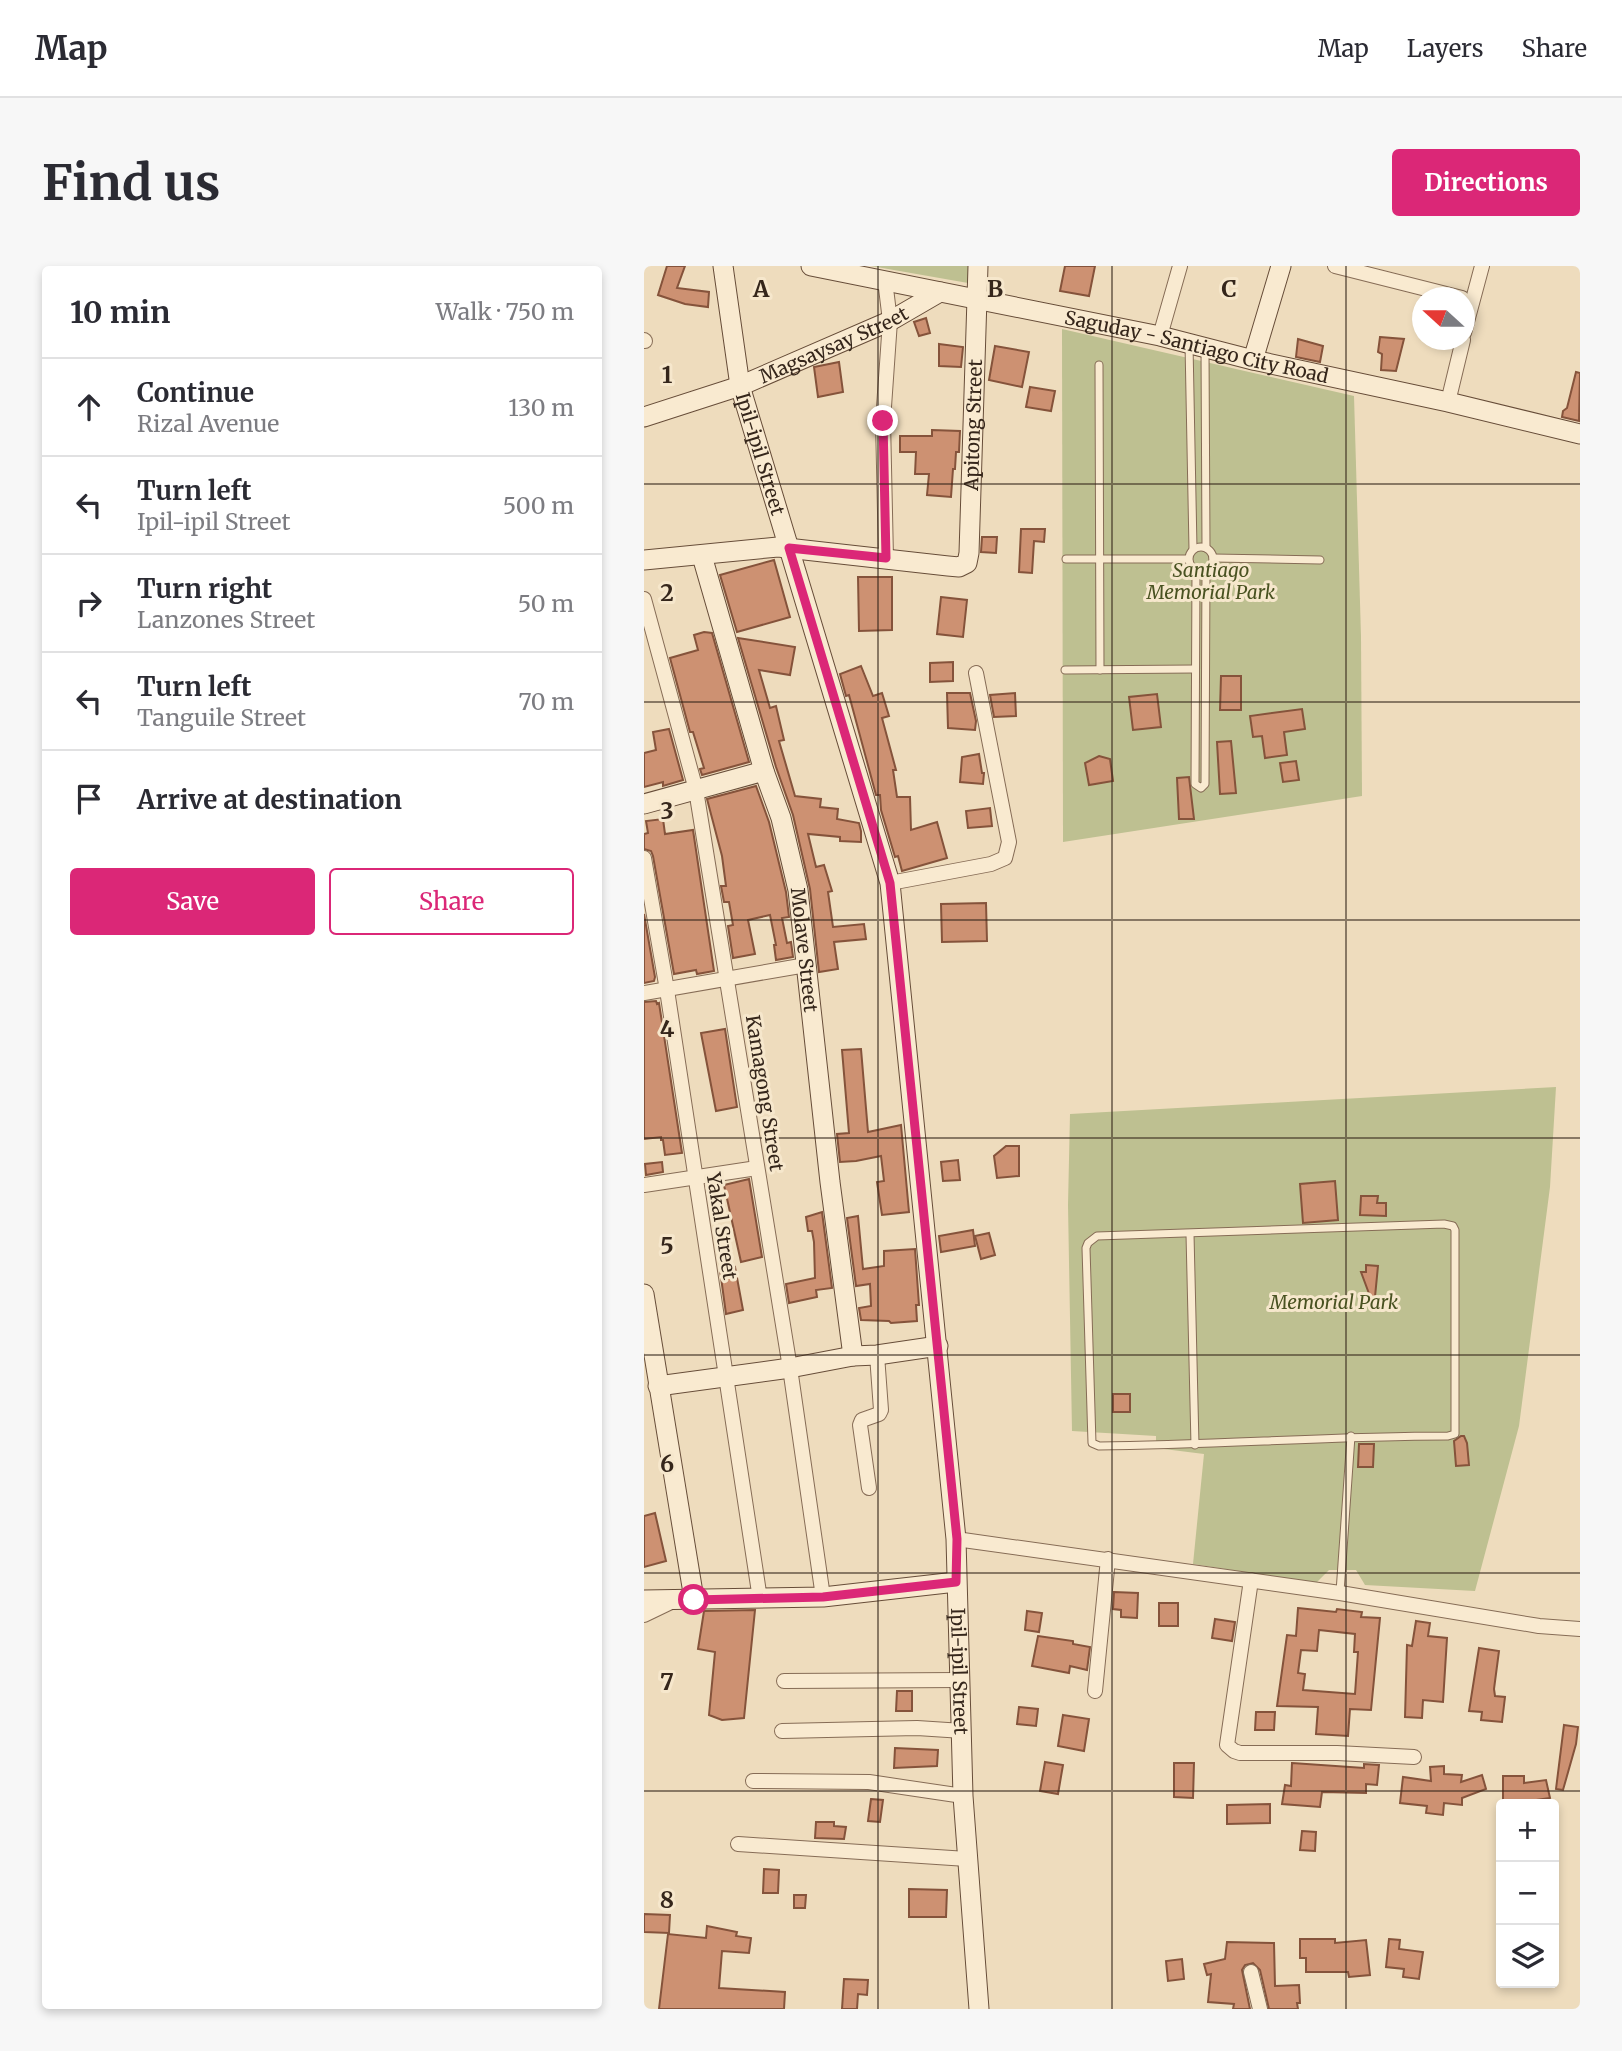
<!DOCTYPE html>
<meta charset="utf-8">
<style>
:root{--surface:#fff;--page:#f7f7f7;--text:#2b2b33;--muted:#7c7c81;--line:#e1e1e2;--accent:#db2777}
body{margin:0;font-family:Merriweather,serif;background:var(--page);color:var(--text)}
.controls{position:absolute;right:21px;bottom:21px;display:grid;overflow:hidden;border-radius:7px;box-shadow:0 4px 10px #0003}
.controls button{width:63px;height:63px;display:grid;place-items:center;padding:0;border:0;border-bottom:2px solid var(--line);background:var(--surface);color:var(--text);font:35px sans-serif}
.compass{position:absolute;left:768px;top:21px;width:63px;height:63px;border-radius:50%;background:var(--surface);box-shadow:0 4px 10px #0003;rotate:291deg}
.stop{position:absolute;width:21px;height:21px;margin:-16px;border:5px solid #db2777;border-radius:50%;background:#fff}
.stop.end{background:#db2777;border-color:#fff;box-shadow:0 2px 7px #0008}
.list{margin:0;padding:0;list-style:none}
h2{display:flex;justify-content:space-between;align-items:center;height:91px;margin:0;padding:0 28px;font-size:30px}
h2 small{font-size:23px;font-weight:400;color:var(--muted)}
.list li{display:grid;grid-template-columns:46px 1fr auto;gap:21px;align-items:center;box-sizing:border-box;height:98px;padding:0 28px;border-top:2px solid var(--line)}
.list b{display:block;font-size:26px;white-space:nowrap}
.list p{margin:0;font-size:23px;white-space:nowrap;color:var(--muted)}
.list em{font-size:23px;font-style:normal;color:var(--muted)}
.actions{display:flex;gap:14px;padding:21px 28px}
.actions a{flex:1;padding:16px 0;border:2px solid var(--accent);border-radius:7px;text-align:center;font-size:24px;color:var(--accent)}
.actions .main{background:var(--accent);color:#fff}
.icon{flex:none;width:38px;height:38px;fill:none;stroke:currentColor;stroke-width:2;stroke-linecap:round;stroke-linejoin:round}
.map{position:relative;flex:none;width:936px;height:1743px;overflow:hidden;border-radius:7px}
header{display:flex;align-items:center;gap:42px;box-sizing:border-box;height:98px;padding:0 35px;background:var(--surface);border-bottom:2px solid var(--line)}
header strong{font-size:33px}
nav{display:flex;gap:38px;margin-inline-start:auto;font-size:24px}
.intro{display:flex;align-items:center;justify-content:space-between;box-sizing:border-box;height:168px;padding:0 42px}
h1{margin:0;font-size:49px}
.button{padding:18px 32px;border-radius:7px;background:var(--accent);color:#fff;font-size:24px;font-weight:700}
main{display:flex;gap:42px;padding:0 42px}
aside{flex:1;background:var(--surface);border-radius:7px;box-shadow:0 4px 10px #0003}
.map>svg:first-child{display:block}
.cemetery{fill:#bec091}
.building{fill:#cd9172;stroke:#85533b;stroke-width:2;fill-rule:evenodd}
.lines{fill:none;stroke-linecap:round;stroke-linejoin:round}
.lane-casing{stroke:#866c56;stroke-width:9}
.street-casing{stroke:#866c56;stroke-width:16}
.secondary-casing{stroke:#674d39;stroke-width:21}
.lane{stroke:#f9ead0;stroke-width:7}
.street{stroke:#f9ead0;stroke-width:14}
.secondary{stroke:#f9ead0;stroke-width:19}
.route{stroke:#db2777;stroke-width:9}
.grid{fill:none;stroke:#35261b;stroke-width:2;stroke-opacity:0.55}
.labels{text-anchor:middle;dominant-baseline:central;stroke-width:6;stroke-linejoin:round;paint-order:stroke}
.street-label{font-size:19px;fill:#35261b;stroke:#f6e7cc}
.park-label{font-size:19px;font-style:italic;fill:#495221;stroke:#f6e7cc}
.grid-label{font-size:23px;text-anchor:middle;font-weight:bold;fill:#35261b;stroke:#f6e7cc;stroke-width:6;stroke-linejoin:round;paint-order:stroke}
</style>
<header>
<strong>Map</strong>
<nav><a>Map</a><a>Layers</a><a>Share</a></nav>
</header>
<div class="intro"><h1>Find us</h1><a class="button">Directions</a></div>
<main>
<aside>
<h2>10 min<small>Walk · 750 m</small></h2>
<ul class="list">
<li><svg class="icon" aria-label="ahead" viewBox="0 0 24 24"><path d="M12 20V5M6 11l6-6 6 6"/></svg><div><b>Continue</b><p>Rizal Avenue</p></div><em>130 m</em></li>
<li><svg class="icon" aria-label="left" viewBox="0 0 24 24"><path d="M17 20v-9H6M10 6l-5 5 5 5"/></svg><div><b>Turn left</b><p>Ipil-ipil Street</p></div><em>500 m</em></li>
<li><svg class="icon" aria-label="right" viewBox="0 0 24 24"><path d="M7 20v-9h11M14 6l5 5-5 5"/></svg><div><b>Turn right</b><p>Lanzones Street</p></div><em>50 m</em></li>
<li><svg class="icon" aria-label="left" viewBox="0 0 24 24"><path d="M17 20v-9H6M10 6l-5 5 5 5"/></svg><div><b>Turn left</b><p>Tanguile Street</p></div><em>70 m</em></li>
<li><svg class="icon" aria-label="arrive" viewBox="0 0 24 24"><path d="M6 21V4h12l-3 4 3 4H6"/></svg><div><b>Arrive at destination</b></div></li>
</ul>
<div class="actions"><a class="main">Save</a><a>Share</a></div>
</aside>
<div class="map">
<svg width="936" height="1743" viewBox="0 0 936 1743">
<rect width="100%" height="100%" fill="#eedcbd"/>
<g class="cemetery">
<path d="M227,0H325L324,17Z"/>
<path d="M418,63L710,130L717,371L718,530L419,576Z"/>
<path d="M912,821L906,921L875,1160L831,1325L721,1319L712,1304H685L672,1317L549,1298L560,1188L512,1182V1170L428,1165L424,939L426,848Z"/>
</g>
<g class="building">
<path d="M23,0H41L33,22L65,26L64,41L41,38L14,29Z"/>
<path d="M421,0H451L445,30L416,25Z"/>
<path d="M282,52L286,67L275,70L270,56Z"/>
<path d="M736,71L760,73L752,105L737,104L738,88L734,86Z"/>
<path d="M654,73L679,80L676,96L652,91Z"/>
<path d="M295,78L319,81L317,101L295,100Z"/>
<path d="M351,80L385,86L378,121L345,114Z"/>
<path d="M195,96L199,126L174,131L170,101Z"/>
<path d="M932,106L936,107L935,155L918,151L919,145L923,142Z"/>
<path d="M386,121L411,125L407,145L382,141Z"/>
<path d="M288,164L316,165L315,186H312L311,203H309L307,231L283,229L285,208H271L272,186H256V170H288Z"/>
<path d="M377,263H401L400,276L390,275L388,307L375,306Z"/>
<path d="M338,271H353L352,287L337,286Z"/>
<path d="M130,294L146,351L93,366L76,309Z"/>
<path d="M214,311H248V364L215,365Z"/>
<path d="M297,331L323,334L319,371L293,368Z"/>
<path d="M60,366L68,367L105,496L58,509L56,503L60,502L49,466H46L26,392L54,384L50,369Z"/>
<path d="M94,372L151,381L146,409L115,404L126,442L132,440L140,474L135,475L151,530L177,533L176,541L194,543L193,553L215,557L217,565V576L196,575V571L164,568L172,601L180,599L188,625L184,626L189,661L220,658L222,673L190,676L194,703L175,706L166,623L149,549L132,501Z"/>
<path d="M309,396V415L286,416V397Z"/>
<path d="M217,400L229,430L238,427L245,450L238,452L252,504H249L253,531H266L267,564L293,556L303,592L258,605L254,590L251,591L237,544L236,529H232L205,429L202,430L196,408Z"/>
<path d="M577,410H597V444H576Z"/>
<path d="M303,427H326L332,455L331,464L304,462Z"/>
<path d="M371,427L372,450L350,451L346,429Z"/>
<path d="M513,428L517,461L489,464L485,431Z"/>
<path d="M658,443L661,463L640,466L643,489L621,492L618,470L609,471L606,450Z"/>
<path d="M25,463L39,514L19,520V516L0,521V487L12,484L9,466Z"/>
<path d="M587,475L592,527L576,528L573,476Z"/>
<path d="M335,488L338,507H340L339,518L316,516L318,491Z"/>
<path d="M455,490L466,493L469,515L445,519L441,497Z"/>
<path d="M652,495L655,514L639,516L636,497Z"/>
<path d="M545,511L550,553H535L533,512Z"/>
<path d="M112,520L125,556L142,626L145,651L138,652L143,677L147,676L149,691L132,694L130,679H132L126,649L104,654L111,688L89,692L84,660L89,659L85,636H80L77,620H82L78,590L63,533Z"/>
<path d="M346,542L348,560L324,562L322,545Z"/>
<path d="M19,553L21,568L49,564L70,705L53,708L52,704L30,708L9,590L7,585L0,583V568L4,567L2,555Z"/>
<path d="M342,637L343,675L298,676L297,638Z"/>
<path d="M0,648L11,711L10,715L0,717Z"/>
<path d="M12,735L13,738L15,737L38,887L21,889L19,874H17V871L0,873V736Z"/>
<path d="M81,763L93,841L72,845L57,767Z"/>
<path d="M217,783L224,866L257,859L265,946L238,949L233,916L240,915L237,890L212,895L196,896L193,868L205,867L198,784Z"/>
<path d="M362,880H375V910L353,912L350,890Z"/>
<path d="M314,894L316,914L299,915L297,896Z"/>
<path d="M18,896L19,906L2,909L1,898Z"/>
<path d="M105,913L118,991L97,996L80,919Z"/>
<path d="M691,915L694,954L659,957L656,918Z"/>
<path d="M717,930H734L733,937H742V950L716,949Z"/>
<path d="M178,946L188,1022L172,1024L173,1031L145,1037L142,1018L171,1012L170,976L168,965H164L162,951Z"/>
<path d="M214,950L219,1003L240,1000V985L271,983L275,1039H272L273,1055L247,1057L245,1055L217,1054L215,1042L227,1040L226,1018L212,1020L203,952Z"/>
<path d="M329,964L331,980L297,986L295,970Z"/>
<path d="M345,967L351,989L337,993L331,970Z"/>
<path d="M722,999L734,1000L730,1041L717,1006H722Z"/>
<path d="M91,1001L99,1044L82,1048L76,1004Z"/>
<rect x="469" y="1128" width="17" height="18"/>
<path d="M817,1170H820L823,1177L825,1199L812,1200L810,1175Z"/>
<path d="M715,1178H730L729,1201H714Z"/>
<path d="M11,1247L22,1295L0,1301V1250Z"/>
<path d="M470,1326L494,1327L493,1352L477,1351V1344L469,1343Z"/>
<rect x="515" y="1337" width="19" height="23"/>
<path d="M654,1342L692,1346L693,1343L718,1346L717,1351L736,1352L727,1444L706,1443L704,1470L672,1468L674,1441L633,1440L643,1369L652,1370ZM675,1364L711,1368L710,1386H714L711,1428L659,1424L661,1408L654,1407L657,1384L673,1385Z"/>
<path d="M111,1344L100,1452L78,1454L65,1449L71,1386L54,1383L60,1345Z"/>
<path d="M383,1345L398,1347L395,1366L381,1364Z"/>
<path d="M571,1353L591,1356L588,1375L568,1372Z"/>
<path d="M772,1355L786,1357L784,1370L803,1372L799,1436L779,1434L778,1452L761,1451L763,1379L768,1380Z"/>
<path d="M394,1370L429,1375V1378L446,1381L443,1404L426,1400L425,1407L388,1400Z"/>
<path d="M835,1382L855,1385L850,1423L851,1430L861,1431L858,1456L837,1454L838,1446L825,1445Z"/>
<path d="M253,1425H268V1445H252Z"/>
<path d="M375,1441L394,1443L392,1460L373,1458Z"/>
<path d="M612,1446H631L630,1464H611Z"/>
<path d="M419,1449L445,1453L440,1485L414,1480Z"/>
<path d="M920,1459L934,1461L932,1478L919,1524L912,1523Z"/>
<path d="M251,1482L294,1484L293,1500L250,1502Z"/>
<path d="M401,1496L419,1499L414,1528L396,1525Z"/>
<path d="M530,1497H550L549,1532L530,1531Z"/>
<path d="M648,1497L720,1502V1498L735,1499L733,1519L722,1518V1527L678,1526L676,1541L638,1538L641,1519L647,1520Z"/>
<path d="M800,1500V1508L818,1509L817,1516L838,1509L842,1523L818,1532V1539L800,1537L799,1549L782,1547L783,1540L756,1537L759,1511L787,1515L786,1501Z"/>
<path d="M859,1510H880V1517L902,1514L906,1532L879,1536V1538H859Z"/>
<path d="M227,1533L239,1534L236,1556L224,1555Z"/>
<path d="M626,1538V1557L583,1558V1539Z"/>
<path d="M172,1556H190V1560L202,1561L200,1573L171,1572Z"/>
<path d="M658,1565L672,1566L671,1585L656,1584Z"/>
<path d="M120,1603L135,1604L134,1627H119Z"/>
<path d="M265,1623L303,1624L302,1651H265Z"/>
<path d="M150,1629H162L161,1642H150Z"/>
<path d="M0,1648L26,1649L25,1667L0,1666Z"/>
<path d="M63,1660L93,1666L92,1670L107,1672L105,1687L78,1685L75,1722L141,1726L140,1743H15L24,1668L62,1672Z"/>
<path d="M656,1673H691V1677L722,1674L726,1709L705,1711L704,1706H662V1692H656Z"/>
<path d="M745,1673L756,1674L755,1683L779,1686L775,1713L759,1711L760,1703L742,1701Z"/>
<path d="M583,1676L630,1677L631,1720L655,1719L656,1737H653L654,1743H625L616,1704L609,1697L601,1699L598,1704L606,1743H589L590,1738L564,1736L567,1708L563,1709L560,1698L581,1693Z"/>
<path d="M538,1693L540,1713L524,1715L522,1695Z"/>
<path d="M200,1713L224,1714L223,1729L214,1728L213,1743H198Z"/>
</g>
<g class="lines">
<g class="lane-casing">
<g id="lane">
<path d="M545,78L549,283"/>
<path d="M561,83L562,282"/>
<path d="M455,99L456,404"/>
<circle cx="557" cy="293" r="12"/>
<path d="M569,292L676,294"/>
<path d="M422,293H544"/>
<path d="M552,305L551,518L557,522L561,518L562,304"/>
<path d="M421,404L551,403"/>
<path d="M800,958L809,960L811,964V1168L804,1170C688,1170 572,1179 455,1180L448,1177L442,982L444,977L453,970Z"/>
<path d="M546,968L551,1179"/>
<path d="M696,1326L707,1170"/>
</g>
</g>
<g class="street-casing">
<g id="street">
<path d="M691,0L818,32"/>
<path d="M241,14L246,55L239,155L242,292"/>
<path d="M820,67L838,0"/>
<path d="M516,70L536,0"/>
<path d="M0,74L1,75"/>
<path d="M804,136L819,74"/>
<path d="M0,333L52,524L146,1102L179,1331"/>
<path d="M0,592L23,724L116,1333"/>
<path d="M246,617L347,598L361,592L365,576L332,407"/>
<path d="M0,727L162,699"/>
<path d="M0,919L113,902"/>
<path d="M225,1222L216,1159L218,1154L235,1148L237,1144L233,1089"/>
<path d="M312,1273L696,1327L895,1360L936,1363"/>
<path d="M607,1314L583,1479L590,1485L596,1487H693L770,1491"/>
<path d="M0,1349L27,1336"/>
<path d="M140,1415L316,1414"/>
<path d="M451,1425L464,1293"/>
<path d="M138,1465L273,1462L319,1465"/>
<path d="M109,1515L225,1516L319,1530"/>
<path d="M94,1578L323,1593"/>
<path d="M607,1706L616,1743"/>
</g>
</g>
<g class="secondary-casing">
<g id="secondary">
<path id="s1" d="M79,0L96,120L246,617L312,1273L319,1530L335,1743"/>
<path id="s2" d="M167,0L516,70L609,94L804,136L936,168"/>
<path d="M609,94L637,0"/>
<path id="s3" d="M0,151L96,120L246,55L296,26"/>
<path id="s4" d="M58,290L120,505L137,552L154,624L186,916L209,1090"/>
<path id="s5" d="M0,294L134,281L304,300L315,301L323,297L325,287L334,0"/>
<path d="M0,538L120,505"/>
<path d="M0,1028L50,1333"/>
<path d="M14,1120L146,1102L209,1090L233,1089L294,1080"/>
<path d="M0,1334L179,1331L312,1316"/>
</g>
</g>
<use href="#lane" class="lane"/>
<use href="#street" class="street"/>
<use href="#secondary" class="secondary"/>
</g>
<g class="lines">
<path class="route" d="M50,1334L179,1331L312,1316L313,1273L246,617L145,282L242,292L239,155"/>
</g>
<path class="grid" d="M234,0V1743M468,0V1743M702,0V1743M0,218H936M0,436H936M0,654H936M0,872H936M0,1089H936M0,1307H936M0,1525H936"/>
<g class="labels">
<g class="street-label">
<text stroke="none"><textPath href="#s3" startOffset="203">Magsaysay Street</textPath></text>
<text stroke="none"><textPath href="#s2" startOffset="394">Saguday - Santiago City Road</textPath></text>
<text stroke="none"><textPath href="#s5" startOffset="464">Apitong Street</textPath></text>
<text stroke="none"><textPath href="#s1" startOffset="192">Ipil-ipil Street</textPath></text>
<text stroke="none"><textPath href="#s4" startOffset="408">Molave Street</textPath></text>
<text transform="translate(121 827) rotate(81)">Kamagong Street</text>
<text transform="translate(78 960) rotate(81)">Yakal Street</text>
<text stroke="none"><textPath href="#s1" startOffset="1432">Ipil-ipil Street</textPath></text>
</g>
<g class="park-label">
<text x="567" y="304">Santiago<tspan x="567" dy="22">Memorial Park</tspan></text>
<text x="690" y="1036">Memorial Park</text>
</g>
</g>
<g class="grid-label">
<text x="117" y="31">A</text>
<text x="351" y="31">B</text>
<text x="585" y="31">C</text>
<text x="23" y="117">1</text>
<text x="23" y="335">2</text>
<text x="23" y="553">3</text>
<text x="23" y="771">4</text>
<text x="23" y="988">5</text>
<text x="23" y="1206">6</text>
<text x="23" y="1424">7</text>
<text x="23" y="1642">8</text>
</g>
</svg>
<div class="controls">
<button>+</button>
<button>−</button>
<button><svg class="icon" aria-label="layers" viewBox="0 0 24 24"><path d="M12 4l9 5-9 5-9-5zM3 14l9 5 9-5"/></svg></button>
</div>
<svg class="compass" viewBox="-18 -18 36 36"><path d="M0-13l5 13h-10z" fill="#e53935"/><path d="M0 13l5-13h-10z" fill="#7c7c81"/></svg>
<div class="stop" style="left:50px;top:1334px"></div>
<div class="stop end" style="left:239px;top:155px"></div>
</div>
</main>
